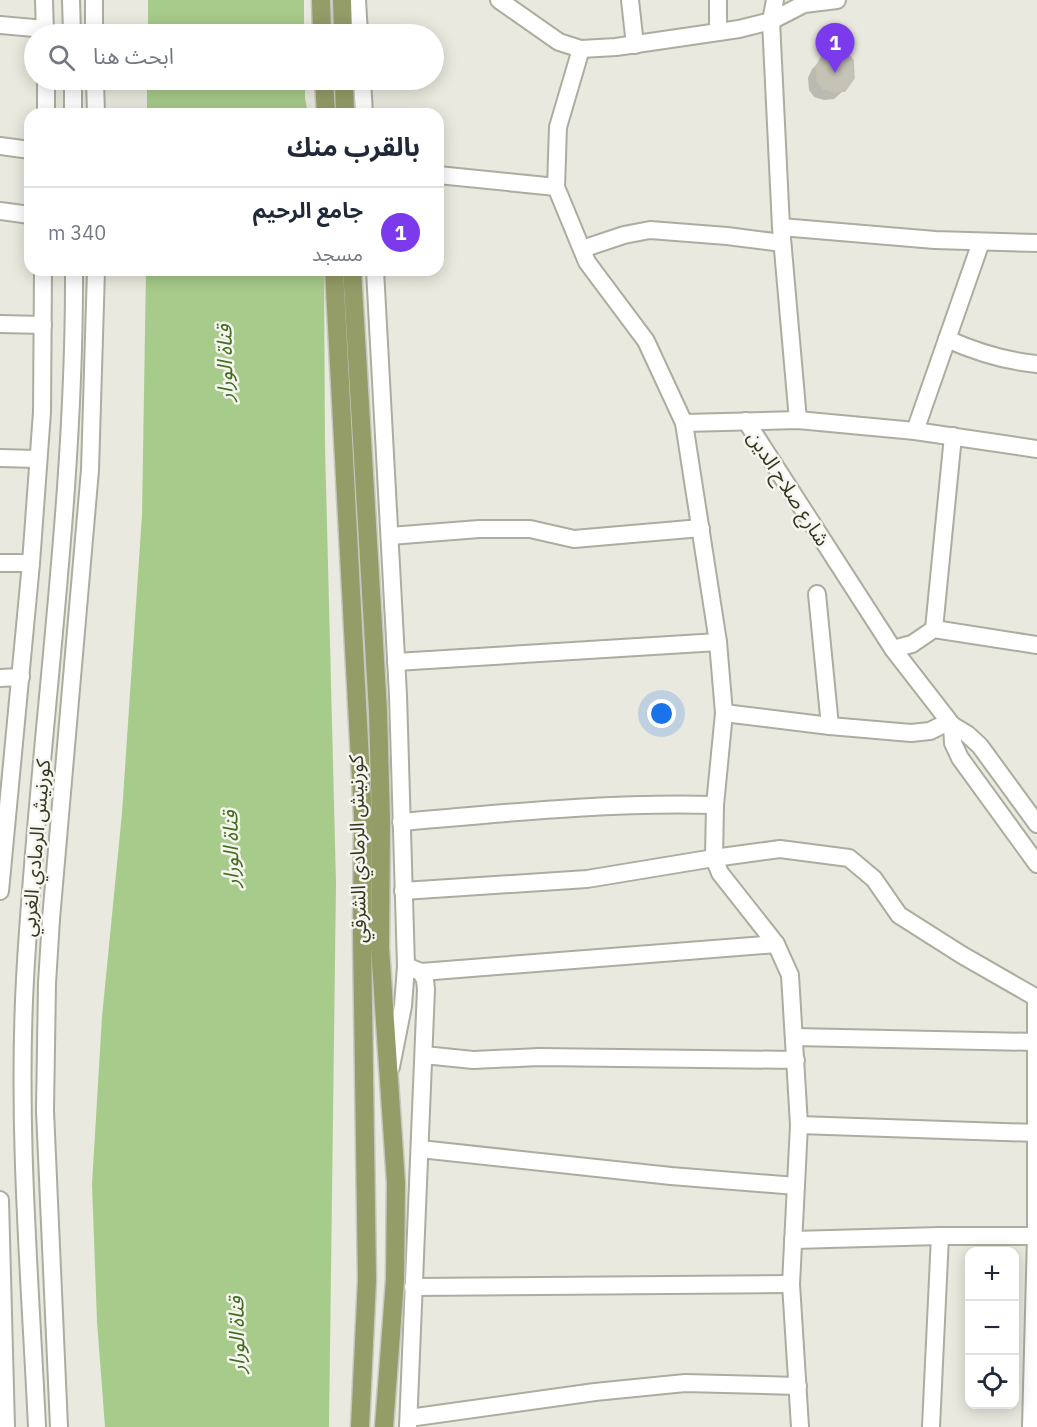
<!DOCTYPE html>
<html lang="ar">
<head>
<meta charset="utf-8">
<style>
  :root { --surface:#fff; --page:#f6f6f7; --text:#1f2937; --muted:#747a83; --line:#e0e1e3; --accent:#7c3aed }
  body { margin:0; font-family:"IBM Plex Sans","Noto Sans Arabic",sans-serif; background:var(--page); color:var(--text); direction:rtl }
  .controls { position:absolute; right:18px; bottom:18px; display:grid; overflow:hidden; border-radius:12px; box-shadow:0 3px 15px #0003 }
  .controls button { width:54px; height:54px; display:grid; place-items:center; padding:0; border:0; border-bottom:2px solid var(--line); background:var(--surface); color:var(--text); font:30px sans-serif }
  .you { position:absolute; left:662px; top:714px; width:21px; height:21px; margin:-15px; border:4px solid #fff; border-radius:50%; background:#1a73e8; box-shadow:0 0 0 9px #1a73e833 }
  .badge { display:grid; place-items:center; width:39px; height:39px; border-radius:50%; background:var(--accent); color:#fff; font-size:20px; font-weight:700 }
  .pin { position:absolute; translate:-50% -50px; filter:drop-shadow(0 2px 3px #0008) }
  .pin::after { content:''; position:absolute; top:32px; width:21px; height:18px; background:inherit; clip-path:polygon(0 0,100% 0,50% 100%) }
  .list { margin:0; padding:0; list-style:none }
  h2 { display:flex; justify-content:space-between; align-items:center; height:78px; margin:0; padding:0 24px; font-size:26px }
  h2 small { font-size:20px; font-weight:400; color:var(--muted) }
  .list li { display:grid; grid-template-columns:39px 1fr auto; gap:18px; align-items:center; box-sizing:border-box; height:90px; padding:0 24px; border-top:2px solid var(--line) }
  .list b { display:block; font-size:22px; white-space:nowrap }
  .list p { margin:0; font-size:20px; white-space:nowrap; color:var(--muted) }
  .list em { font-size:20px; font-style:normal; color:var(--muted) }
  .icon { flex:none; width:33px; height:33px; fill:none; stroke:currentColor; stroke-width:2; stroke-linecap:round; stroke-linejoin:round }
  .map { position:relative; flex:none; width:1037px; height:1427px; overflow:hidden; direction:ltr }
  .search { position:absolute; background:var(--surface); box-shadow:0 3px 15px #0003; left:24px; top:24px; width:420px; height:66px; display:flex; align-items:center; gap:15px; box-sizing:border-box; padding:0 21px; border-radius:33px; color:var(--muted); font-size:22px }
  .panel { position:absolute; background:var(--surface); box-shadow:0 3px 15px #0003; left:24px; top:108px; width:420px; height:168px; border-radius:18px; direction:rtl }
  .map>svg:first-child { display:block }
</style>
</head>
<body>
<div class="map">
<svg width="1037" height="1427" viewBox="0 0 1037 1427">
  <rect width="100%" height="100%" fill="#e9e9df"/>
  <g fill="#a7cb8a">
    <rect x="148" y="0" width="156" height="34"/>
    <polygon points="147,80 305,80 305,98 308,114 147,114"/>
    <polygon points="146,270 324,270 325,445 336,883 329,1427 105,1427 97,1321 92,1184 102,1017 122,813 142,515"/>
  </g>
  <polygon fill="#0003" points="822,59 844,90 834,99 824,100 814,97 809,90 808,78 812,69"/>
  <polygon fill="#c4c3b5" stroke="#c2c2b2" stroke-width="1.5" points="829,50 846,52 853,60 854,78 845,91 834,92 823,89 817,81 816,67 821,58"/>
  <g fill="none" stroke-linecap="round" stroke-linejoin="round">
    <defs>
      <g id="minor">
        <polyline points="44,0 45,34"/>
        <polyline points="71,0 72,34"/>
        <polyline points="94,0 94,34"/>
        <polyline points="357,0 359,34"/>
        <polyline points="499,0 559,42 581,49 616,47 739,29 771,21 804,4 837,0"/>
        <polyline points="630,0 635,45"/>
        <polyline points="718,0 718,32"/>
        <polyline points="775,0 771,21 781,227 798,420"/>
        <polyline points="0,25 45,29"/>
        <polyline points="581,49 558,127 556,187 587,262 646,341 684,423 718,642 724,713 715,805 714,858 720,873 776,944 790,975 799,1125 791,1284 800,1427"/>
        <polyline points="46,80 46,114"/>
        <polyline points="73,80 73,114"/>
        <polyline points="95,80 96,114"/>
        <polyline points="362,80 364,114"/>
        <polyline points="0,146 30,150"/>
        <polyline points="438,175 556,187"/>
        <polyline points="0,211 30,215"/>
        <polyline points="781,227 935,240 1037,243"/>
        <polyline points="582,249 624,235 650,230 727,236 782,243"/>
        <polyline points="375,270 398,695 406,966 403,1006 391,1067"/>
        <polyline points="0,324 43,325"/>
        <path d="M947,339C976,352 1005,361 1037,364"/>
        <polyline points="746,421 893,649 952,725 967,734 980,746 1037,824"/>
        <polyline points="684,423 798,420 915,431 1037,449"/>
        <polyline points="915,431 981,242"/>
        <polyline points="0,458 37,459"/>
        <polyline points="390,536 479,529 530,529 574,539 701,528"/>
        <polyline points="0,563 31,563"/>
        <polyline points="817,594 830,726"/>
        <polyline points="934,629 953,436"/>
        <polyline points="893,649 912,644 934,629 1037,645"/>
        <polyline points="396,662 718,642"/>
        <polyline points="0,678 21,677"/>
        <polyline points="724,713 830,726 911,733 930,731 948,722"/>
        <polyline points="952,725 953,743 960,758 1037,864"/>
        <path d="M401,822C506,813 610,802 715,805"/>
        <polyline points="0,891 31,563 42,412 43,270"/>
        <polyline points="403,891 587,879 714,858 780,849 849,858 874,879 899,915 962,955 1037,998"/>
        <polyline points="406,966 421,972 425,980 426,989 408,1427"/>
        <polyline points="421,972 776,944"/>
        <polyline points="794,1037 1036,1042"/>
        <polyline points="424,1055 473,1060 539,1057 796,1060"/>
        <polyline points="799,1125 1036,1133"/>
        <polyline points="420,1149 671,1176 796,1186"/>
        <polyline points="0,1200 6,1427"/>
        <polyline points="793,1240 940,1236 1037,1236"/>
        <polyline points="413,1287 791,1284"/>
        <polyline points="409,1418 595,1392 685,1383 798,1386"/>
        <path d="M37,1427C30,1278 17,1128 25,979C38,742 75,507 74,270"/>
        <polyline points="59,1427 45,1111 47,983 51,919 90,470 96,270"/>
        <polyline points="931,1427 940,1236"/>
        <polyline points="1031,1427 1036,1236 1036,998"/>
      </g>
      <g id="major">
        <polyline points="321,0 322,34"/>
        <polyline points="342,0 343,34"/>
        <polyline points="324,80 326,114"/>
        <polyline points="344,80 345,114"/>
        <polyline points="334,270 363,817 362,934 367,1280 360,1427"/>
        <polyline points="352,270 378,711 381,821 380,948 396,1183 395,1280 384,1427"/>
      </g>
    </defs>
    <use href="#minor" stroke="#acad9e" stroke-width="20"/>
    <use href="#major" stroke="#c6c7c1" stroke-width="21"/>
    <use href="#minor" stroke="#fff" stroke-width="16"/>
    <use href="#major" stroke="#949c67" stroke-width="18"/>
  </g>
  <g text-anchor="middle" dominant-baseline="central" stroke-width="5" stroke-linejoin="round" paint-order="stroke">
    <g font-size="20" fill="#353821" stroke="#f6f5ef">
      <text transform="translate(789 488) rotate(57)">شارع صلاح الدين</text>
      <text transform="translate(35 848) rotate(-85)">كورنيش الرمادي الغربي</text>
      <text transform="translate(357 849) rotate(-91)">كورنيش الرمادي الشرقي</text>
    </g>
    <g font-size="21" font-style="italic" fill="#426f20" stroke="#f6f5ef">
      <text transform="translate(224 363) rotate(-91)">قناة الورار</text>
      <text transform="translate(230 849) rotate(-91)">قناة الورار</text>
      <text transform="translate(236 1335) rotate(-91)">قناة الورار</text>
    </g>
  </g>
</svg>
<div class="controls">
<button>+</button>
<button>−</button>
<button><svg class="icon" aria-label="locate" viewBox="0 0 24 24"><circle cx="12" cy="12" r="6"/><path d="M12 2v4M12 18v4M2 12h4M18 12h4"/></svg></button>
</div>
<div class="you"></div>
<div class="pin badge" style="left:835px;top:73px">1</div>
<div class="search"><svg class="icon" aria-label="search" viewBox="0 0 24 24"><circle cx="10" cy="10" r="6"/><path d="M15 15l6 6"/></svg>ابحث هنا</div>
<section class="panel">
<h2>بالقرب منك<small></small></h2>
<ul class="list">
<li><span class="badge">1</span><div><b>جامع الرحيم</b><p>مسجد</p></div><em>340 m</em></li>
</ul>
</section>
</div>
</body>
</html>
